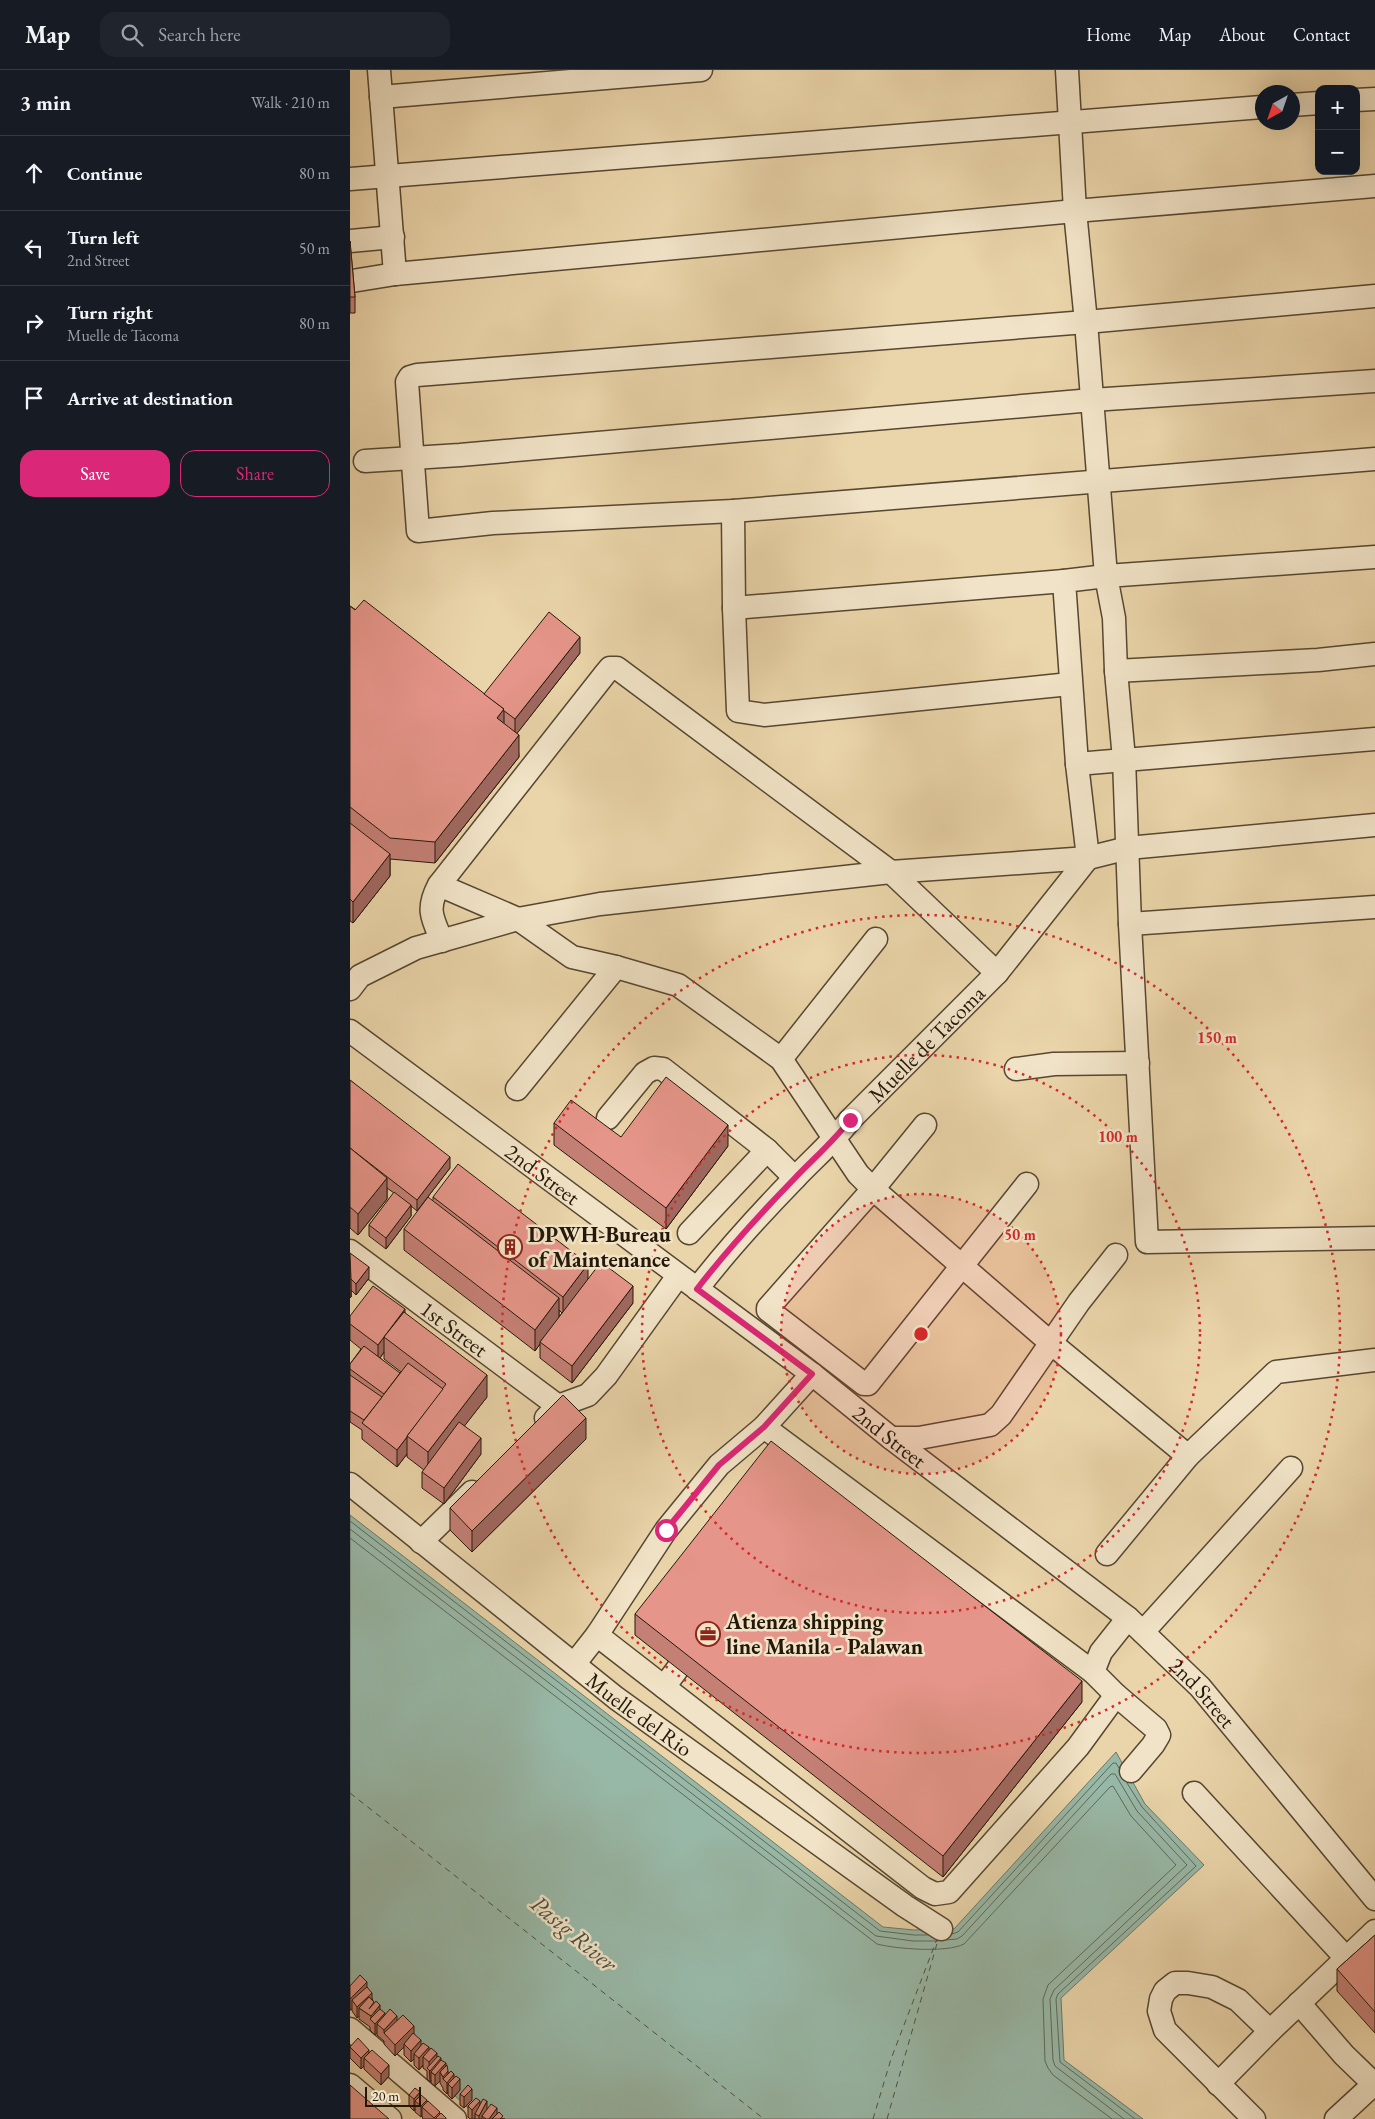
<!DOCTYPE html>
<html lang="en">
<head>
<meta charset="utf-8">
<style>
  :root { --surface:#171b24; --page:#20242c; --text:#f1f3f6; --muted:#9ea1a6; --line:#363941; --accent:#db2777 }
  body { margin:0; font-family:"EB Garamond",serif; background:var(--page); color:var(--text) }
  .controls { position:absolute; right:15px; top:15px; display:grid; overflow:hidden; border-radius:10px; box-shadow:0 5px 20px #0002 }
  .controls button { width:45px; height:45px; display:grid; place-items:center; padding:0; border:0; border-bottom:1px solid var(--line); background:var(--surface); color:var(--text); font:25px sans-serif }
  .compass { position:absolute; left:905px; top:15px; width:45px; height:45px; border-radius:50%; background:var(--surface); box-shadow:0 5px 20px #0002; rotate:220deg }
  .scale { position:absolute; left:15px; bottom:12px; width:56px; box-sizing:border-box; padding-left:5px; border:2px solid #251809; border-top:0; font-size:14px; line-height:18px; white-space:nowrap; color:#251809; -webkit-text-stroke:4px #f1e3c7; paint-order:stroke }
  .stop { position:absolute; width:15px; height:15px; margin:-11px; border:4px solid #db2777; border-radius:50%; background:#fff }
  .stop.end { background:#db2777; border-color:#fff; box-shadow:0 1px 5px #0008 }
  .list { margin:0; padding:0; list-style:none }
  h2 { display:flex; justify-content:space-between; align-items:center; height:65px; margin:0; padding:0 20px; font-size:21px }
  h2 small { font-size:16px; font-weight:400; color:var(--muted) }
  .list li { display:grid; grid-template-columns:32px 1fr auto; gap:15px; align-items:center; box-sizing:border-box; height:75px; padding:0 20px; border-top:1px solid var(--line) }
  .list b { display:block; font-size:19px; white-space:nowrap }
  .list p { margin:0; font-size:16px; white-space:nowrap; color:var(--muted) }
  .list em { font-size:16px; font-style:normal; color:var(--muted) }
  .actions { display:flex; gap:10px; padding:15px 20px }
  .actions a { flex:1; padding:11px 0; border:1px solid var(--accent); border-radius:15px; text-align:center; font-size:18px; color:var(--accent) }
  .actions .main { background:var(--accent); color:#fff }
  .icon { flex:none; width:28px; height:28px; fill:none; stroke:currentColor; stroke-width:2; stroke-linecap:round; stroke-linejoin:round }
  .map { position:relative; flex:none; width:1025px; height:2049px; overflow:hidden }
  header { display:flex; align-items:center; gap:30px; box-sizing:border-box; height:70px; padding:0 25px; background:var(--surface); border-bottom:1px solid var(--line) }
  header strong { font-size:24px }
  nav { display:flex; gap:28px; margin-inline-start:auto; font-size:18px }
  .search { width:350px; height:45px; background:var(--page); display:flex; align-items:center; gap:12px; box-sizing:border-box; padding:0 18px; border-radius:15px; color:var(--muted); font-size:19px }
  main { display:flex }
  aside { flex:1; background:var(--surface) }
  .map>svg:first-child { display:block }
</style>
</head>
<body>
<header>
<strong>Map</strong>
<div class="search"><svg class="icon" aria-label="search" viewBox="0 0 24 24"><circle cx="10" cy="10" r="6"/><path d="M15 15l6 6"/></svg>Search here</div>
<nav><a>Home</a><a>Map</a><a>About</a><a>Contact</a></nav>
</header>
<main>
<aside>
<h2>3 min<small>Walk · 210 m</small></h2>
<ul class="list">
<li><svg class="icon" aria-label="ahead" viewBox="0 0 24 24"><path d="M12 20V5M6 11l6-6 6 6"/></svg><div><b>Continue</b></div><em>80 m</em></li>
<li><svg class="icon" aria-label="left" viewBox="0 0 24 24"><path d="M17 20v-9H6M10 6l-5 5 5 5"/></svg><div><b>Turn left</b><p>2nd Street</p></div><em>50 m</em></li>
<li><svg class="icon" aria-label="right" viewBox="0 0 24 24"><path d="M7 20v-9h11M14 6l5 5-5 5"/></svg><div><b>Turn right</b><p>Muelle de Tacoma</p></div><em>80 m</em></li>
<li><svg class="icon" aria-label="arrive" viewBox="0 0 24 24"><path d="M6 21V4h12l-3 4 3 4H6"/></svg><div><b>Arrive at destination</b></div></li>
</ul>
<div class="actions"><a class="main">Save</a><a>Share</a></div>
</aside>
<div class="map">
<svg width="1025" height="2049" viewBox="0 0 1025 2049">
  <rect width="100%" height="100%" fill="#ead4a9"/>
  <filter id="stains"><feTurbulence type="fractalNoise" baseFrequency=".004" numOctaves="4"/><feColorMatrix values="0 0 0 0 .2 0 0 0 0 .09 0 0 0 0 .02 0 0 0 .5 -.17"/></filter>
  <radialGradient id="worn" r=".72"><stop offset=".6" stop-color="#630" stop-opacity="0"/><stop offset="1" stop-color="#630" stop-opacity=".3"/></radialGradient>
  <polygon fill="#98b8a7" stroke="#6a7868" points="0,1445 533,1857 564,1860 604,1859 766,1682 795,1734 854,1795 711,1928 714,1990 793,2049 130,2049 0,1929"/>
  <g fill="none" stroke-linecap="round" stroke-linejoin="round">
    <g stroke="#5e6858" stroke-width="1">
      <polyline points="0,1451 530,1861 564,1865 577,1865"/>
      <polyline points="0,1459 526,1866 563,1871 588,1871"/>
      <path d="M0,1468L527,1874C546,1879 597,1883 614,1874L760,1717L763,1716L781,1746L826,1795L698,1915L693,1929L695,1991L698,1998L703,2005L762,2049"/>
      <polyline points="777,1713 792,1737 846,1796 708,1924 706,1929 710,1992 785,2049"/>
      <polyline points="602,1864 608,1862 763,1693 766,1693 769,1698"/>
      <polyline points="596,1870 607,1869 612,1866 761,1704 765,1704 787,1741 837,1795 704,1920 700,1929 703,1990 705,1996 774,2049"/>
    </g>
    <g stroke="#4d5040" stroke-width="1" stroke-dasharray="6 5" stroke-linecap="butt">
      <polyline points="0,1723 414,2049"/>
      <polyline points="523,2049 541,1989 587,1869"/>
      <polyline points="537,2049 588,1870"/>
    </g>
    <defs>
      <g id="minor">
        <polyline points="29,0 45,204"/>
        <polyline points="717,0 725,141 736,252 756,506 714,511 727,694 738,788"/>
        <polyline points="31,27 351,0"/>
        <polyline points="1006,30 1025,29"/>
        <polyline points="942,35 969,33"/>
        <polyline points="0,109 912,37"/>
        <polyline points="0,171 43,167"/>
        <polyline points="2,211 45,204 725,141 1025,116"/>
        <polyline points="1025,226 736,252 67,305 60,307 57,312 68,461 143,453 383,441 1025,389"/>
        <polyline points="15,391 110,385 742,330 1025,311"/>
        <polyline points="383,441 384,538 714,511"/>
        <polyline points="1025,487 756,506 764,548 766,601 774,689 780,854 797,1172 1025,1168"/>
        <polyline points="384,538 388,641 414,645 720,614"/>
        <polyline points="766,601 968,590 1025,584"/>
        <polyline points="727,694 1025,669"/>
        <polyline points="89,815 168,849 222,887 266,897 328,915 431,989 508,1104 523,1119 701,1273 838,1386 926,1302 1025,1290"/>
        <polyline points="780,854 1025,837"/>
        <path d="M92,871C82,848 76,839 89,815L255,604L260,598H267L541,802L647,903"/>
        <polyline points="0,919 10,906 66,878 168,849 250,834 541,802 738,788 778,778 1025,755"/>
        <path id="s1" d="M0,961L462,1304L541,1368L778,1548L850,1617L1025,1829"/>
        <polyline points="431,989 526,869"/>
        <polyline points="666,999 704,994 788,993"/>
        <polyline points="167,1019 266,897"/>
        <polyline points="258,1048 295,1003 304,998 313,999 417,1080 445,1108"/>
        <polyline points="575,1055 523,1119 418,1238 418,1240 514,1314 518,1314 677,1114"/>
        <polyline points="339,1163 417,1080"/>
        <path id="s2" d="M0,1181L208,1336"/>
        <path id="s3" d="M347,1219C377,1180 410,1144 444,1109C463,1089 483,1072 500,1050L647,903L738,788"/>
        <polyline points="196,1348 208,1336 238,1325 256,1306 328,1206"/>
        <polyline points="414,1357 743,1602"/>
        <polyline points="541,1368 569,1368 640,1355 651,1345 729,1232 766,1185"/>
        <path id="s4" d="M0,1414L266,1628L555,1836L591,1859"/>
        <polyline points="71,1472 122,1422"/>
        <polyline points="757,1484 838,1386"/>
        <polyline points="793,1562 941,1398"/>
        <polyline points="247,1565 573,1818 585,1824 599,1822 728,1677 766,1625 743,1602 751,1582 778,1548"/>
        <polyline points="225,1593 247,1565 316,1460 369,1395 414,1357 462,1304"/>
        <polyline points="314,1617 346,1574"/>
        <polyline points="766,1625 806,1659 809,1665 803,1675 781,1701"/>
        <polyline points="844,1723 996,1888"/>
        <polyline points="949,1933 994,1985 1025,2015"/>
        <polyline points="0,1959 105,2049"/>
        <polyline points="868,2014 920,1961"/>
        <polyline points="0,2015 40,2049"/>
        <polyline points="904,2049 815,1960 809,1941 811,1929 815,1921 825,1913 838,1913 862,1917 888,1930 920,1961 1025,1861"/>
        <polyline points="986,2049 1024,2014"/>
      </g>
    </defs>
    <use href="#minor" stroke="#564731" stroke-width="25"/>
    <use href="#minor" stroke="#f1e3c7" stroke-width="22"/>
  </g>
  <g fill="#c58076" stroke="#251809" fill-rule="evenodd">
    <polygon points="0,171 5,227 5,243 0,243"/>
    <polygon points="0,536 134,624 230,583 167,663 169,687 85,793 40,789 40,806 3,853 0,851"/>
    <polygon points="0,1010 100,1098 67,1141 61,1136 61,1146 36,1179 19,1166 19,1155 44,1123 37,1118 37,1129 8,1165 0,1158"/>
    <polygon points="204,1053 271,1067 378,1076 316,1159 204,1075"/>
    <path d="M83,1127L283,1233L222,1313L190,1288V1274L185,1281L54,1180V1159L83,1130ZM209,1240L212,1243L209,1247Z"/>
    <polygon points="0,1183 19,1208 6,1225 1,1220 1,1227"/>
    <path d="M55,1243L137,1327L114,1356L131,1384L94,1434L72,1418V1402L74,1400L57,1387V1384L47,1397L12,1369V1360L0,1352V1294L11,1279L0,1270V1246ZM34,1282V1289L51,1302L50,1304L30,1288Z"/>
    <polygon points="236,1369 122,1482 100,1460 100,1438"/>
    <polygon points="285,1544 732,1632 593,1807 285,1565"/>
    <polygon points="1025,1865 1025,1963 987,1921 987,1899"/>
    <polygon points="1,1915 17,1917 24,1933 30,1939 35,1945 47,1950 64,1964 71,1975 87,1986 96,1996 98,2003 104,2007 110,2020 102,2029 98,2025 98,2022 97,2024 93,2020 93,2018 90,2013 90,2011 85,2016 81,2013 81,2010 80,2012 77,2009 77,2001 73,1998 73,1995 69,2000 64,1995 64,1989 61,1992 54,1985 54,1977 45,1986 34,1974 34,1971 27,1965 27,1963 25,1965 20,1960 20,1957 9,1949 9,1946 7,1948 2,1941 2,1939 0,1940"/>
    <polygon points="0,1977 19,1983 39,2006 31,2015 14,1999 14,1996 11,1999 0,1988"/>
    <polygon points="110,2024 122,2030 114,2038 110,2035"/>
    <polygon points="59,2025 70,2026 96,2049 73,2049 72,2046 71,2047 65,2042 65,2039 64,2041 59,2036"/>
    <polygon points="130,2035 147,2044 153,2049 155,2049 125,2049 125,2048 124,2049 120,2049 118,2047 118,2036"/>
  </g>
  <g fill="#a06860" stroke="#251809">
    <polygon points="230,567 230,583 165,666 165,649"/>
    <polygon points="154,639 154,661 147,648"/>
    <polygon points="169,665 169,687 85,793 85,772"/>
    <polygon points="40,784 40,806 3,853 3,832"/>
    <polygon points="378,1055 378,1076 316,1159 316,1138"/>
    <polygon points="100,1087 100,1098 67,1141 67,1130"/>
    <polygon points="37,1108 37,1129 8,1165 8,1144"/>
    <polygon points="61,1135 61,1146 36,1179 36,1168"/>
    <polygon points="238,1194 238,1210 213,1243 213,1227"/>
    <polygon points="19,1197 19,1208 6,1225 6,1214"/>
    <polygon points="1,1205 1,1227 0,1228 0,1206"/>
    <polygon points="283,1216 283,1233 222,1313 222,1296"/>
    <polygon points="209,1228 209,1250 190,1272 190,1274 185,1281 185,1260"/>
    <polygon points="55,1239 55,1255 34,1267 34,1282 28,1291 28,1275"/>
    <polygon points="137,1305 137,1327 78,1403 78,1382"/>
    <polygon points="236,1348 236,1369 122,1482 122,1461"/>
    <polygon points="57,1367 57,1384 47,1397 47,1380"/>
    <polygon points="131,1368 131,1384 94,1434 94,1418"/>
    <polygon points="732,1611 732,1632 593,1807 593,1786"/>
    <polygon points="17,1912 17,1923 2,1930 2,1939 0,1940 0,1929"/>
    <polygon points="22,1923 22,1934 24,1932 24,1943 30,1935 30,1946 21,1950 21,1946 9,1938 9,1946 7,1948 7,1937"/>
    <polygon points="35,1943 35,1954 27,1954 27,1963 25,1965 25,1954"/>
    <polygon points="47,1946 47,1957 34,1963 34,1960"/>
    <polygon points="64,1956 64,1967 54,1974 54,1977 45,1986 45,1975"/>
    <polygon points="71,1970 71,1981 64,1984 64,1989 61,1992 61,1981"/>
    <polygon points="79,1977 79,1988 73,1987 73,1995 69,2000 69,1988"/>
    <polygon points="19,1980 19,1991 14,1988 14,1996 11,1999 11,1988"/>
    <polygon points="87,1983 87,1992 91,1988 91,1999 96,1993 96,2003 98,2001 98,2011 104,2004 104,2015 110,2009 110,2020 102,2029 102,2018 98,2014 98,2022 97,2024 97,2013 93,2009 93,2007 90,2002 90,2011 85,2016 85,2005 81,2002 81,2010 80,2012 79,1992"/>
    <polygon points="39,1995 39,2006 31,2015 31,2004"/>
    <polygon points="122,2019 122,2030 114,2038 114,2027"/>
    <polygon points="70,2022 70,2033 65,2031 65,2039 64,2041 64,2029"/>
    <polygon points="77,2030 77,2041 72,2037 72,2046 71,2047 71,2036"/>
    <polygon points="130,2031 130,2043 125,2044 125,2048 124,2049 122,2049 122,2040"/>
    <polygon points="137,2031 137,2042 132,2046 132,2049 129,2049 129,2046"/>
    <polygon points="147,2038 147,2049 139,2049"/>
  </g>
  <g fill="#e59589" stroke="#251809">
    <polygon points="0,171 5,227 0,227"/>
    <polygon points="14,530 154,639 147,648 169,665 85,772 40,768 0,737 0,536 5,540"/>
    <polygon points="199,542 230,567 165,649 153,640 154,639 134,624"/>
    <polygon points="0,753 40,784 3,832 0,829"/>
    <polygon points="316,1007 378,1055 316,1138 204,1053 221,1030 271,1067"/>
    <polygon points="0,1010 100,1087 67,1130 0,1078"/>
    <polygon points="0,1078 37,1108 8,1144 0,1137"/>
    <polygon points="108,1094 238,1194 213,1227 83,1127"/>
    <polygon points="44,1122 61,1135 36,1168 19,1155"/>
    <polygon points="78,1127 209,1228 185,1260 54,1159"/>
    <polygon points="0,1183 19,1197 6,1214 1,1209"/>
    <polygon points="251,1192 283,1216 222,1296 190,1272"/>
    <polygon points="23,1216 55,1239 28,1275 0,1254 0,1246"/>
    <polygon points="54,1242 137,1305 78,1382 57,1366 96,1314 34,1267"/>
    <polygon points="14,1276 50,1303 34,1324 0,1299 0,1294"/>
    <polygon points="58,1293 93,1319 57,1366 57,1367 47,1380 12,1353"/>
    <polygon points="0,1305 32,1327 14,1350 0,1341"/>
    <polygon points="213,1325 236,1348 122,1461 100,1438"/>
    <polygon points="109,1352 131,1368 94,1418 72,1402"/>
    <polygon points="421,1371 732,1611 593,1786 285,1544"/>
    <polygon points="1025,1865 1025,1942 987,1899"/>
    <polygon points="10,1905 17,1912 0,1929 0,1916"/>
    <polygon points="17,1917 22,1923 7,1937 2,1930"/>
    <polygon points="19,1927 24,1932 19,1939 26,1931 30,1935 21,1946 9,1938"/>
    <polygon points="30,1939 35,1943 25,1954 20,1949"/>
    <polygon points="40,1939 47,1946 34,1960 27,1954"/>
    <polygon points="53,1945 64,1956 45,1975 34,1963"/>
    <polygon points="63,1963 71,1970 61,1981 54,1974"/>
    <polygon points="8,1968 19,1980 11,1988 0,1977"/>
    <polygon points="73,1973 79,1977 69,1988 64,1984"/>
    <polygon points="81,1978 87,1983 79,1992 73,1987"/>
    <polygon points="22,1980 39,1995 31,2004 14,1988"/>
    <polygon points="88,1986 91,1988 80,2001 77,1998"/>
    <polygon points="91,1990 96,1993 85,2005 81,2002"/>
    <polygon points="97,1995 98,2001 93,2007 90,2002"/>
    <polygon points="101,2001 104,2004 97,2013 93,2009"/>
    <polygon points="106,2006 110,2009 102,2018 98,2014"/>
    <polygon points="0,2015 39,2049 0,2049"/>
    <polygon points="118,2015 122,2019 114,2027 110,2024"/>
    <polygon points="65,2018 70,2022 64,2029 59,2025"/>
    <polygon points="71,2025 77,2030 71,2036 65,2031"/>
    <polygon points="126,2028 130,2031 122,2040 118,2036"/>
    <polygon points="133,2029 137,2031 129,2046 125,2044"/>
    <polygon points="78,2031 90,2042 84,2048 72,2037"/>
    <polygon points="141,2034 147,2038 139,2049 136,2049 132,2046"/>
    <polygon points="149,2042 153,2046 150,2049 142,2049"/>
    <polygon points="91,2043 96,2048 96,2049 85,2049"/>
  </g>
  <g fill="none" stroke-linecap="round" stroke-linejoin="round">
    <path stroke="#db2777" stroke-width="6" d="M316,1460L369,1395L414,1357L462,1304L347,1219C377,1180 410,1144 444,1109C463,1089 483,1072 500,1050"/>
  </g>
  <circle cx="571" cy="1264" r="140" fill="#d62828" fill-opacity=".12"/>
  <g fill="none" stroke="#d62828" stroke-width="2.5" stroke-dasharray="2.5 5">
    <circle cx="571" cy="1264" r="140"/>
    <circle cx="571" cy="1264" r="279"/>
    <circle cx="571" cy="1264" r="419"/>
  </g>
  <defs>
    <symbol id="building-ring" viewBox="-11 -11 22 22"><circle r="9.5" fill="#f1e3c7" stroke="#8f2418" stroke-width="1.5"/><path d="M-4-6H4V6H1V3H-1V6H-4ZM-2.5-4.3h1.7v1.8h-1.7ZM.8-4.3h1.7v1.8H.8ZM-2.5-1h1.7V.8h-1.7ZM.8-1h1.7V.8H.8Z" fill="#8f2418"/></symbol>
    <symbol id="office-ring" viewBox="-11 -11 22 22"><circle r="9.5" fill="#f1e3c7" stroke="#8f2418" stroke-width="1.5"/><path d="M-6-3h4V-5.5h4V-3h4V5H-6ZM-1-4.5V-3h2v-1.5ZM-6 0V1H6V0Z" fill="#8f2418"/></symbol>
  </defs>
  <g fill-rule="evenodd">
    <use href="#building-ring" x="146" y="1163" width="28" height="28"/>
    <use href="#office-ring" x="344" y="1550" width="28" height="28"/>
  </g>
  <g text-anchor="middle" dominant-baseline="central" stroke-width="5" stroke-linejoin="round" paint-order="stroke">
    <g font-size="22" fill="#251809" stroke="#f1e3c7">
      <text stroke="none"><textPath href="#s3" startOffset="336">Muelle de Tacoma</textPath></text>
      <text stroke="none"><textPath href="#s1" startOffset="240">2nd Street</textPath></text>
      <text stroke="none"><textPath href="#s2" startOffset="130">1st Street</textPath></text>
      <text stroke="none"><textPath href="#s1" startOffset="675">2nd Street</textPath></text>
      <text stroke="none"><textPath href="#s1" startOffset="1080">2nd Street</textPath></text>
      <text stroke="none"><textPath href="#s4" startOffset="370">Muelle del Rio</textPath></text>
    </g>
    <g font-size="22" font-weight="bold" fill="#251809" stroke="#f1e3c7" text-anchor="start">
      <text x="178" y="1164">DPWH-Bureau<tspan x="178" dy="25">of Maintenance</tspan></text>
      <text x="376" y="1551">Atienza shipping<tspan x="376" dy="25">line Manila - Palawan</tspan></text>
    </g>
    <g font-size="24" font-style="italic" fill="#4d5040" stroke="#f1e3c7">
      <text transform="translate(224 1863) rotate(40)">Pasig River</text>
    </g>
  </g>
  <circle cx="571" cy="1264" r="8" fill="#d62828" stroke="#f1e3c7" stroke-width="2.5"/>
  <g font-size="15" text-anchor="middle" font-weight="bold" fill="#d62828" stroke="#f1e3c7" stroke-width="5" stroke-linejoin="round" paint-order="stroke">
    <text x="867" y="973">150 m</text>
    <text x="768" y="1072">100 m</text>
    <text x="670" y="1170">50 m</text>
  </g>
  <rect width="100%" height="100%" filter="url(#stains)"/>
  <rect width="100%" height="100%" fill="url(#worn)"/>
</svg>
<div class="controls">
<button>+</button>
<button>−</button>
</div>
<svg class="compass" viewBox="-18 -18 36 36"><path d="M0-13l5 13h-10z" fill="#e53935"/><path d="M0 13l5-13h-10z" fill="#9ea1a6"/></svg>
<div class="scale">20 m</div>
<div class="stop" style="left:316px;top:1460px"></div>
<div class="stop end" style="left:500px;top:1050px"></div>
</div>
</main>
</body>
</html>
